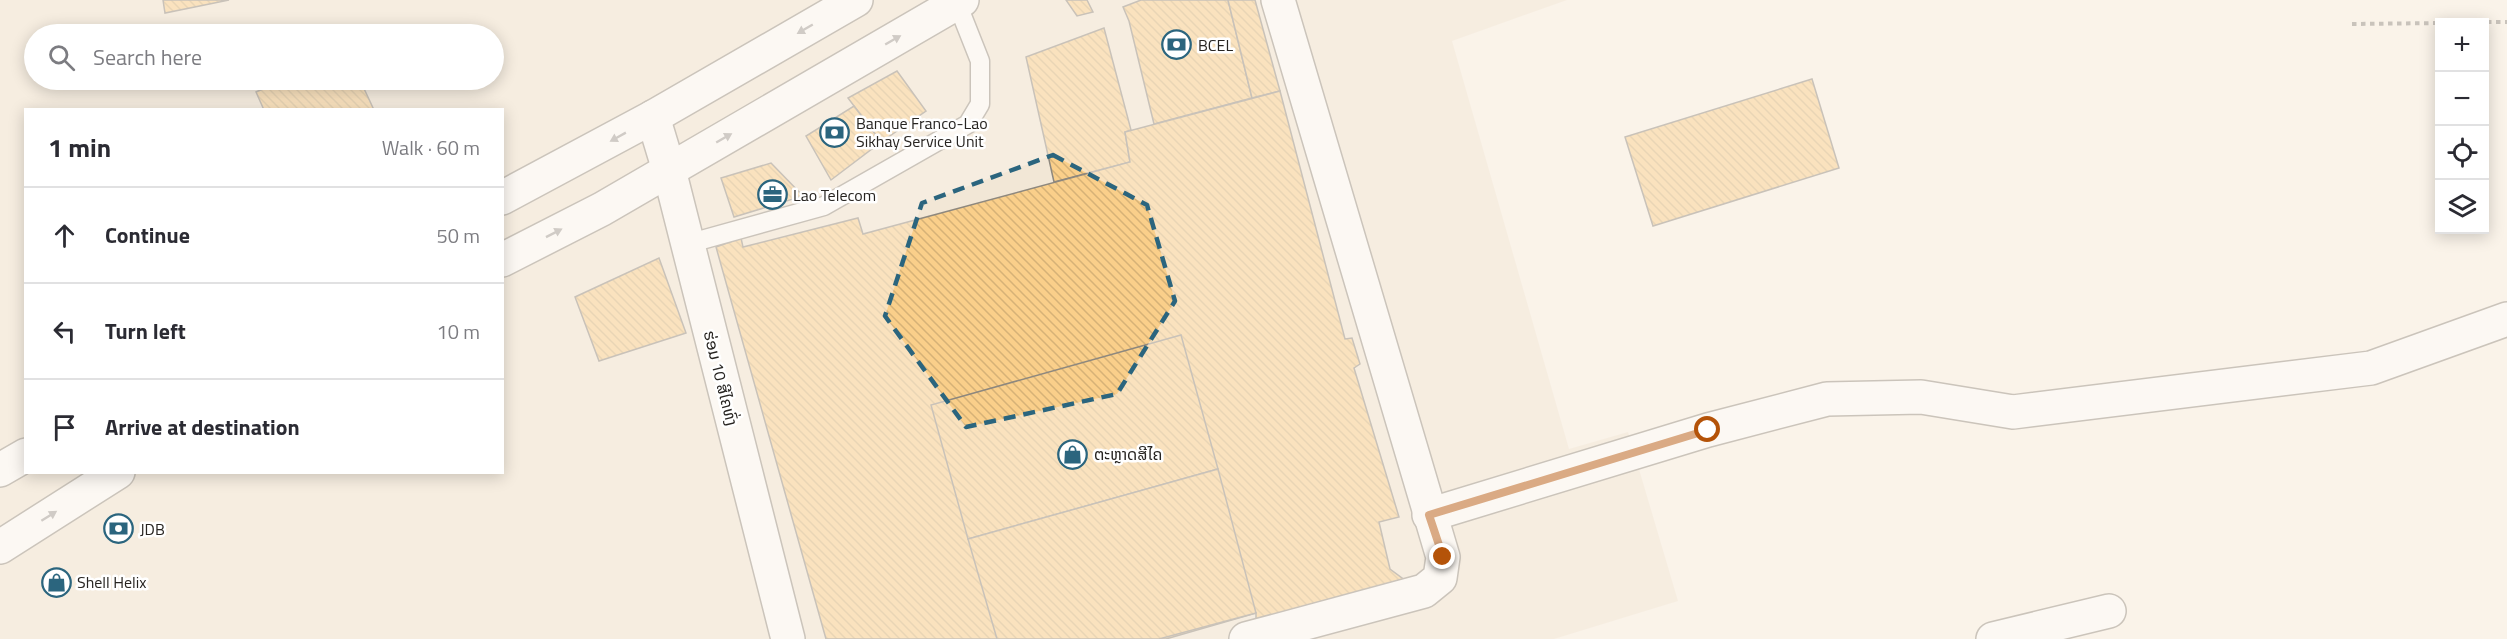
<!DOCTYPE html>
<html lang="en">
<head>
<meta charset="utf-8">
<style>
  :root { --surface:#fff; --page:#f2f2f3; --text:#2b2b33; --muted:#7c7c81; --line:#e1e1e2 }
  body { margin:0; font-family:"Titillium Web","Noto Sans Lao",sans-serif; background:var(--page); color:var(--text) }
  .controls { position:absolute; right:18px; top:18px; display:grid; overflow:hidden; border-radius:0px; box-shadow:0 3px 15px #0003 }
  .controls button { width:54px; height:54px; display:grid; place-items:center; padding:0; border:0; border-bottom:2px solid var(--line); background:var(--surface); color:var(--text); font:30px sans-serif }
  .stop { position:absolute; width:18px; height:18px; margin:-14px; border:4px solid #b45309; border-radius:50%; background:#fff }
  .stop.end { background:#b45309; border-color:#fff; box-shadow:0 2px 6px #0008 }
  .list { margin:0; padding:0; list-style:none }
  h2 { display:flex; justify-content:space-between; align-items:center; height:78px; margin:0; padding:0 24px; font-size:26px }
  h2 small { font-size:20px; font-weight:400; color:var(--muted) }
  .list li { display:grid; grid-template-columns:39px 1fr auto; gap:18px; align-items:center; box-sizing:border-box; height:96px; padding:0 24px; border-top:2px solid var(--line) }
  .list b { display:block; font-size:22px; white-space:nowrap }
  .list em { font-size:20px; font-style:normal; color:var(--muted) }
  .icon { flex:none; width:33px; height:33px; fill:none; stroke:currentColor; stroke-width:2; stroke-linecap:round; stroke-linejoin:round }
  .map { position:relative; flex:none; width:2507px; height:639px; overflow:hidden }
  .search { position:absolute; background:var(--surface); box-shadow:0 3px 15px #0003; left:24px; top:24px; width:480px; height:66px; display:flex; align-items:center; gap:15px; box-sizing:border-box; padding:0 21px; border-radius:33px; color:var(--muted); font-size:22px }
  .panel { position:absolute; background:var(--surface); box-shadow:0 3px 15px #0003; left:24px; top:108px; width:480px; height:366px; border-radius:0px }
  .map>svg:first-child { display:block }
</style>
</head>
<body>
<div class="map">
<svg width="2507" height="639" viewBox="0 0 2507 639">
  <defs>
    <pattern id="building-back-hatch" width="6" height="6" patternUnits="userSpaceOnUse" patternTransform="scale(1.5)"><rect width="6" height="6" fill="#facf8a"/><path d="M-1 5l2 2M0 0l6 6M5-1l2 2" fill="none" stroke="#d6b277"/></pattern>
  </defs>
  <rect width="100%" height="100%" fill="#faf3e9"/>
  <path fill="#f2e7d6" fill-rule="evenodd" d="M0,0H1567L1452,41L1569,449L1628,432L1678,601L1554,639H0ZM34,34H494V80H34ZM26,110H502V472H26Z"/>
  <g fill="url(#building-back-hatch)" stroke="#8e887e" stroke-width="1.5">
    <polygon points="163,0 229,0 165,13"/>
    <polygon points="1066,0 1087,0 1093,12 1077,16"/>
    <polygon points="1141,0 1228,0 1252,98 1154,124 1129,21 1123,7"/>
    <polygon points="1228,0 1255,0 1280,91 1252,98"/>
    <polygon points="1104,28 1131,130 1125,132 1130,162 1054,182 1026,57"/>
    <polygon points="897,71 926,111 881,142 848,98"/>
    <polygon points="1812,79 1839,168 1653,226 1625,137"/>
    <polygon points="283,80 360,80 374,110 264,110 256,92"/>
    <polygon points="1280,91 1345,339 1352,338 1360,364 1354,368 1399,517 1379,522 1390,569 1410,584 1256,620 1256,613 1166,639 826,639 716,247 741,238 743,247 858,218 863,234 1130,162 1125,132"/>
    <polygon points="854,106 881,142 831,180 806,136"/>
    <polygon points="771,163 803,196 734,217 721,178"/>
    <polygon points="659,258 686,333 599,361 575,297"/>
    <polygon points="1181,335 1218,469 968,539 931,405"/>
    <polygon points="1218,469 1256,613 1159,639 997,639 968,539"/>
  </g>
  <g fill="none" stroke-linecap="round" stroke-linejoin="round">
    <defs>
      <polyline id="service" points="687,244 824,206 968,124 980,104 980,61 957,3"/>
      <g id="minor">
        <polyline points="653,117 669,170 788,639"/>
        <polyline points="1429,515 1708,430 1827,399 1921,397 2013,412 2371,368 2507,319"/>
        <polyline points="1246,639 1424,591 1440,578 1443,557 1278,0"/>
        <polyline points="1993,639 2109,611"/>
      </g>
      <g id="trunk">
        <polyline points="502,198 653,117 856,0"/>
        <polyline points="502,260 602,209 962,0"/>
        <polyline points="0,470 26,455"/>
        <polyline points="0,547 118,472"/>
      </g>
    </defs>
    <use href="#service" stroke="#938d83" stroke-width="21"/>
    <use href="#minor" stroke="#938d83" stroke-width="36"/>
    <use href="#trunk" stroke="#938d83" stroke-width="36"/>
    <g stroke="#8f8a84" stroke-width="4" stroke-dasharray="4.5 4.5" stroke-linecap="butt">
      <polyline points="2460,22 2507,22"/>
      <polyline points="2352,24 2440,23"/>
    </g>
    <use href="#service" stroke="#fff" stroke-width="18"/>
    <use href="#minor" stroke="#fff" stroke-width="33"/>
    <use href="#trunk" stroke="#fff" stroke-width="33"/>
  </g>
  <defs><path id="oneway-solid" d="M-6-.8H1V-3.2L6.5 0L1 3.2V.8H-6Z" transform="scale(1.5)"/></defs>
  <g fill="#9e9c9b">
    <use href="#oneway-solid" transform="translate(805 29) rotate(150)"/>
    <use href="#oneway-solid" transform="translate(893 40) rotate(-30)"/>
    <use href="#oneway-solid" transform="translate(618 137) rotate(151)"/>
    <use href="#oneway-solid" transform="translate(724 138) rotate(-30)"/>
    <use href="#oneway-solid" transform="translate(554 233) rotate(-27)"/>
    <use href="#oneway-solid" transform="translate(49 516) rotate(-32)"/>
  </g>
  <g fill="none" stroke-linecap="round" stroke-linejoin="round">
    <polyline stroke="#b45309" stroke-width="8" points="1443,557 1429,515 1708,430"/>
  </g>
  <path d="M0 0H2507V639H0ZM1053,155L1147,205L1175,301L1117,394L966,427L885,316L922,203Z" fill="#faf3e9" fill-opacity=".55" fill-rule="evenodd"/>
  <path fill="none" stroke="#2b657e" stroke-width="4.5" stroke-dasharray="12 8" stroke-linejoin="round" d="M1053,155L1147,205L1175,301L1117,394L966,427L885,316L922,203Z"/>
  <defs>
    <symbol id="bank-ring" viewBox="-11 -11 22 22"><circle r="9.5" fill="#fff" stroke="#2b657e" stroke-width="1.5"/><path d="M-6-4H6V4H-6ZM0-2.3a2.3 2.3 0 1 0 0 4.6a2.3 2.3 0 1 0 0-4.6Z" fill="#2b657e"/></symbol>
    <symbol id="office-ring" viewBox="-11 -11 22 22"><circle r="9.5" fill="#fff" stroke="#2b657e" stroke-width="1.5"/><path d="M-6-3h4V-5.5h4V-3h4V5H-6ZM-1-4.5V-3h2v-1.5ZM-6 0V1H6V0Z" fill="#2b657e"/></symbol>
    <symbol id="shop-ring" viewBox="-11 -11 22 22"><circle r="9.5" fill="#fff" stroke="#2b657e" stroke-width="1.5"/><path d="M-5-2.5h2.3a2.7 3.5 0 0 1 5.4 0H5L5.5 6h-11ZM-1.5-2.5h3a1.5 2.3 0 0 0-3 0Z" fill="#2b657e"/></symbol>
  </defs>
  <g fill-rule="evenodd">
    <use href="#bank-ring" x="1160" y="28" width="33" height="33"/>
    <use href="#bank-ring" x="818" y="116" width="33" height="33"/>
    <use href="#office-ring" x="756" y="178" width="33" height="33"/>
    <use href="#shop-ring" x="1056" y="438" width="33" height="33"/>
    <use href="#bank-ring" x="102" y="512" width="33" height="33"/>
    <use href="#shop-ring" x="40" y="566" width="33" height="33"/>
  </g>
  <g text-anchor="middle" dominant-baseline="central" stroke-width="5" stroke-linejoin="round" paint-order="stroke">
    <g font-size="16" fill="#272421" stroke="#fff" text-anchor="start">
      <text x="1198" y="45">BCEL</text>
      <text x="856" y="123">Banque Franco-Lao<tspan x="856" dy="18">Sikhay Service Unit</tspan></text>
      <text x="793" y="195">Lao Telecom</text>
      <text x="1094" y="454">ຕະຫຼາດສີໄຄ</text>
      <text x="140" y="529">JDB</text>
      <text x="77" y="582">Shell Helix</text>
    </g>
    <g font-size="16" fill="#272421" stroke="#fff">
      <text transform="translate(721 378) rotate(76)">ຮ່ອມ 10 ສີໄຄທົ່ງ</text>
    </g>
  </g>
</svg>
<div class="controls">
<button>+</button>
<button>−</button>
<button><svg class="icon" aria-label="locate" viewBox="0 0 24 24"><circle cx="12" cy="12" r="6"/><path d="M12 2v4M12 18v4M2 12h4M18 12h4"/></svg></button>
<button><svg class="icon" aria-label="layers" viewBox="0 0 24 24"><path d="M12 4l9 5-9 5-9-5zM3 14l9 5 9-5"/></svg></button>
</div>
<div class="stop" style="left:1708px;top:430px"></div>
<div class="stop end" style="left:1443px;top:557px"></div>
<div class="search"><svg class="icon" aria-label="search" viewBox="0 0 24 24"><circle cx="10" cy="10" r="6"/><path d="M15 15l6 6"/></svg>Search here</div>
<section class="panel">
<h2>1 min<small>Walk · 60 m</small></h2>
<ul class="list">
<li><svg class="icon" aria-label="ahead" viewBox="0 0 24 24"><path d="M12 20V5M6 11l6-6 6 6"/></svg><div><b>Continue</b></div><em>50 m</em></li>
<li><svg class="icon" aria-label="left" viewBox="0 0 24 24"><path d="M17 20v-9H6M10 6l-5 5 5 5"/></svg><div><b>Turn left</b></div><em>10 m</em></li>
<li><svg class="icon" aria-label="arrive" viewBox="0 0 24 24"><path d="M6 21V4h12l-3 4 3 4H6"/></svg><div><b>Arrive at destination</b></div></li>
</ul>
</section>
</div>
</body>
</html>
